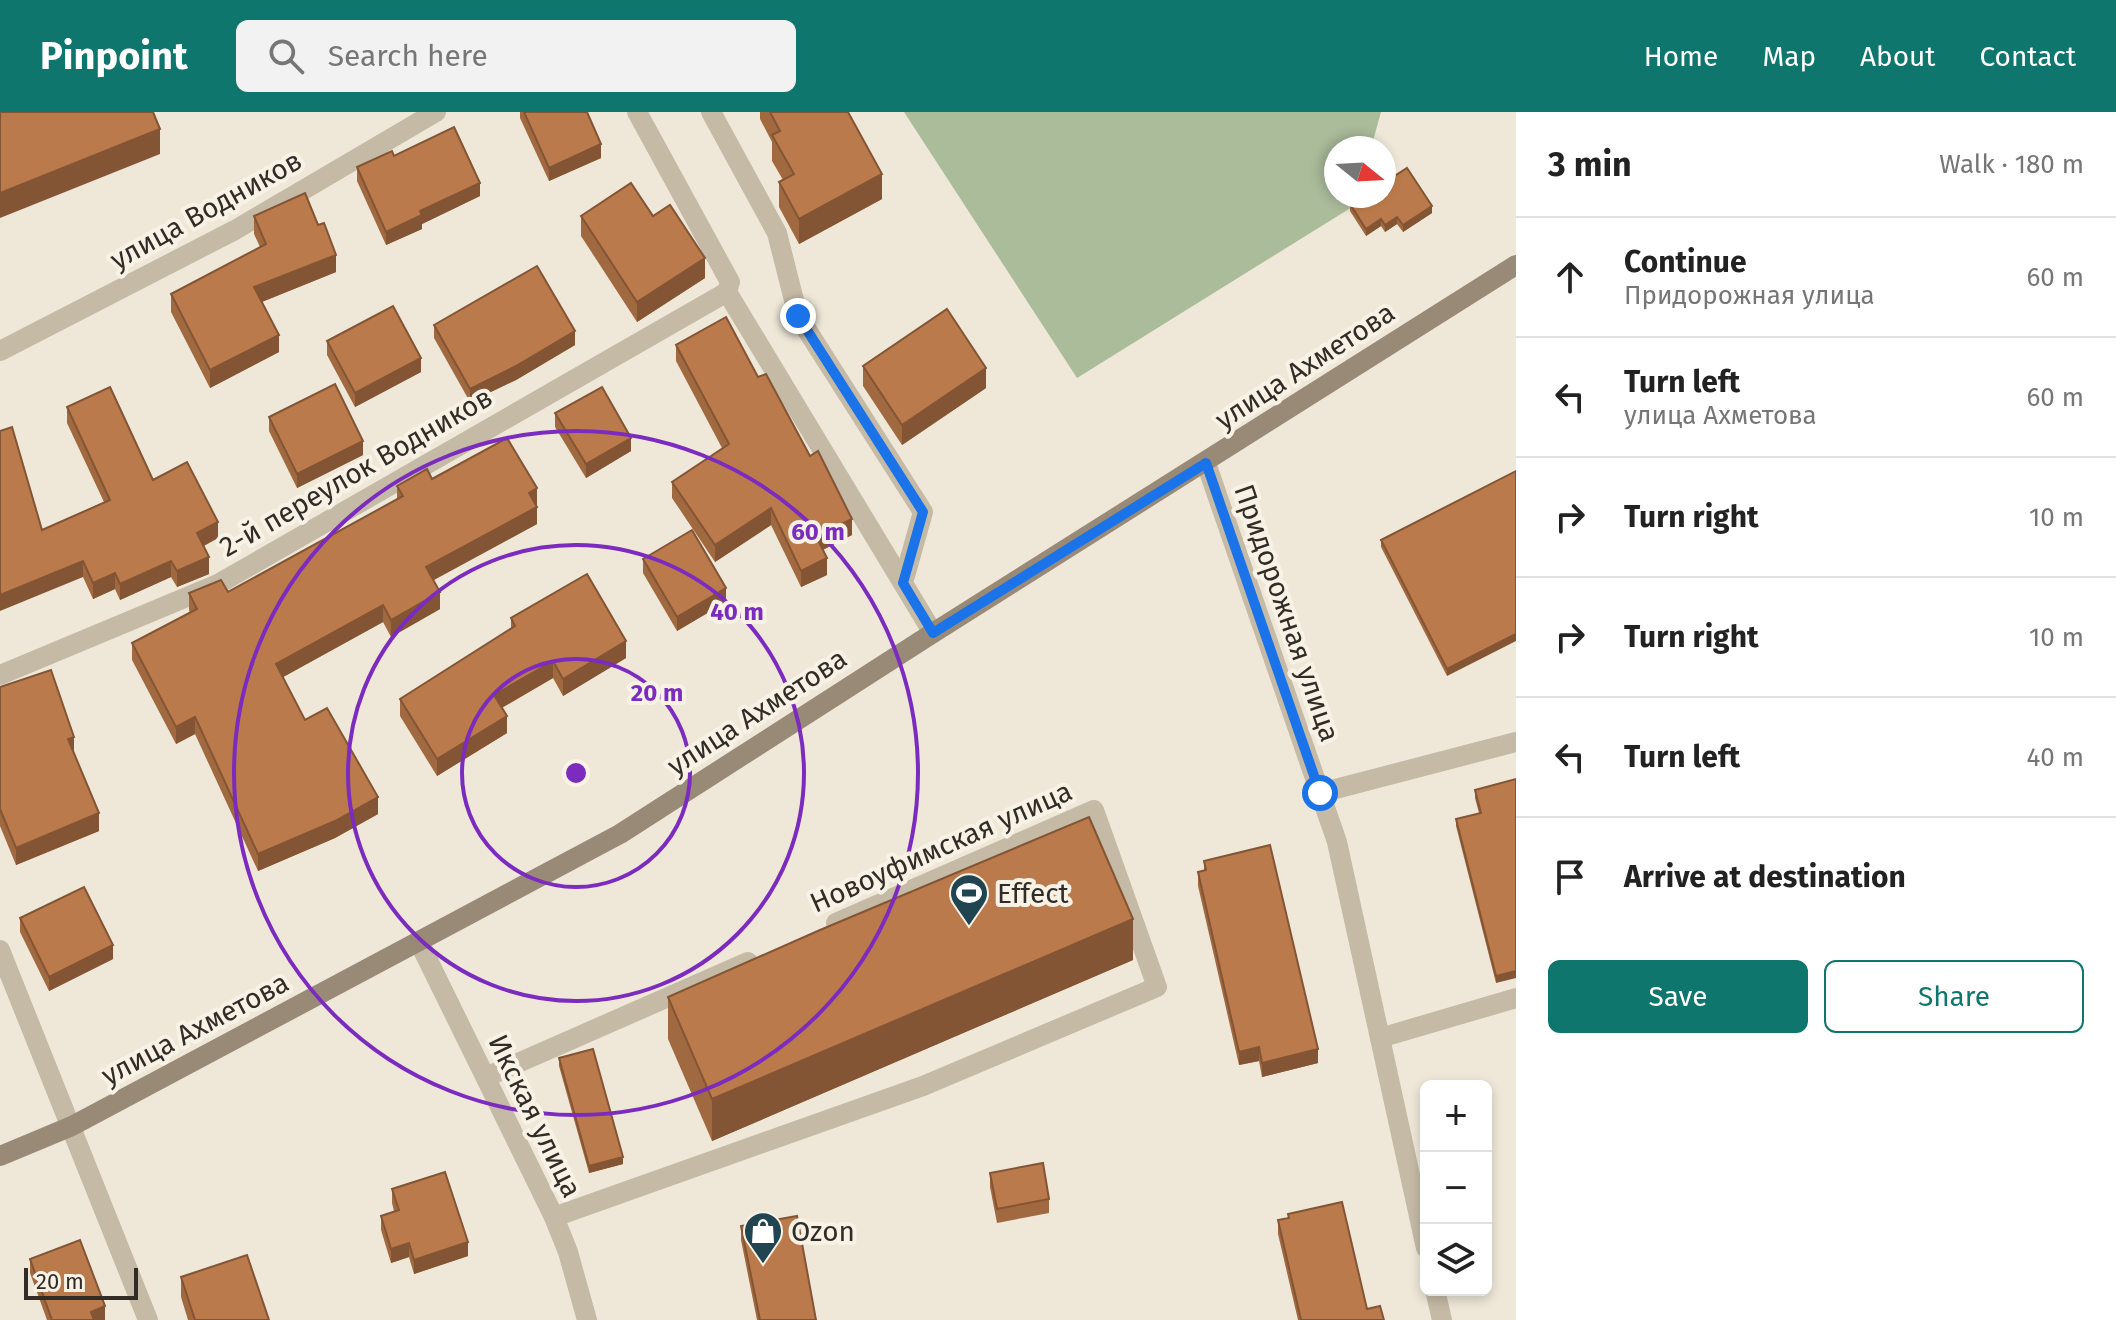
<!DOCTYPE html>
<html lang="en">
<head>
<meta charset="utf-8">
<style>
  :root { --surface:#fff; --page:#f2f2f2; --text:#222; --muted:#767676; --line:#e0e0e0; --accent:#0f766e }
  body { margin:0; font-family:"Fira Sans",sans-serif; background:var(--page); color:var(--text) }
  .controls { position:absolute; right:24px; bottom:24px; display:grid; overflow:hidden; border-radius:12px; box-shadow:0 4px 12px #0003 }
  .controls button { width:72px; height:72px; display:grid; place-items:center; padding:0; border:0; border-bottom:2px solid var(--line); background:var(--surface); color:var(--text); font:40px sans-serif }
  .compass { position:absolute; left:1324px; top:24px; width:72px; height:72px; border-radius:50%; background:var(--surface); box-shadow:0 4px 12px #0003; rotate:108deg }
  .scale { position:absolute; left:24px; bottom:20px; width:114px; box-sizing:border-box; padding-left:8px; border:4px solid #322c26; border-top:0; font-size:22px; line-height:28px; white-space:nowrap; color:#322c26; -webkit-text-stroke:6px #f7f2e5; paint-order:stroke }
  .stop { position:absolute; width:24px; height:24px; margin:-18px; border:6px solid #1a73e8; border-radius:50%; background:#fff }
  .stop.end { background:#1a73e8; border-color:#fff; box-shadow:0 2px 8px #0008 }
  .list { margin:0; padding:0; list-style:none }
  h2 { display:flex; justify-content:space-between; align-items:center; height:104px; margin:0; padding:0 32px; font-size:34px }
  h2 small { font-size:26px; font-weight:400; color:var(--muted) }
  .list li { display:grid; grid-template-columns:52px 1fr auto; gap:24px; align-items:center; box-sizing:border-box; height:120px; padding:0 32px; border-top:2px solid var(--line) }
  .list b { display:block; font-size:30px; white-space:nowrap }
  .list p { margin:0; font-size:26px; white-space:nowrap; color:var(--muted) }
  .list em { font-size:26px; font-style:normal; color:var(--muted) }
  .actions { display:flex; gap:16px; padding:24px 32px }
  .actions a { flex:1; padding:18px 0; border:2px solid var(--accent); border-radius:12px; text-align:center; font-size:28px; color:var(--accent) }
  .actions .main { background:var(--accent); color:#fff }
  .icon { flex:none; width:44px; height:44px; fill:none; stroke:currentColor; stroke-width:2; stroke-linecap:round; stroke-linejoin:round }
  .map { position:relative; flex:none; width:1516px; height:1208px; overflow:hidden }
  header { display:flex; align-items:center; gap:48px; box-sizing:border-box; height:112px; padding:0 40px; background:var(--accent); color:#fff }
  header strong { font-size:38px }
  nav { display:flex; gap:44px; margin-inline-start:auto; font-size:28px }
  .search { width:560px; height:72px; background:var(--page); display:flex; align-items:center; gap:20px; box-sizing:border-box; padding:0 28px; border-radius:12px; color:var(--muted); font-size:30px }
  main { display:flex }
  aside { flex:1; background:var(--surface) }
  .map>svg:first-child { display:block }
</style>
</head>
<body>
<header>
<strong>Pinpoint</strong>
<div class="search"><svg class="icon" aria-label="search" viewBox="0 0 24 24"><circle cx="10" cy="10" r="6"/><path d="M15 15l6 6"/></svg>Search here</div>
<nav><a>Home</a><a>Map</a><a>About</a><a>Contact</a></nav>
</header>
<main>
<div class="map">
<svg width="1516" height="1208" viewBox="0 0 1516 1208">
  <rect width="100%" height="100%" fill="#efe8d9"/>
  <polygon fill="#abbc9b" points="904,0 1381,0 1371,36 1336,36 1336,84 1359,84 1357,92 1077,266"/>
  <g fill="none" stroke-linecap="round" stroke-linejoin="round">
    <g stroke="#c5baa6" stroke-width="20">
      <polyline points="711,0 777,121 798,204 923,400 903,471"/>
      <polyline points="1320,681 1516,630"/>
      <polyline points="1380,926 1516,886"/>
      <polyline points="486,965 748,850"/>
      <polyline points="554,1105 923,974 1157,875 1094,698 836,811"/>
    </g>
    <g stroke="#c5baa6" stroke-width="20">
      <polyline points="637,0 730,170 727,180 933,521"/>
      <polyline points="0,239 235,118 436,0"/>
      <polyline points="1206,351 1337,730 1426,1136"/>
      <polyline points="0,563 218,472 727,180"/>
      <polyline points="419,830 554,1105 568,1140 587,1208"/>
      <polyline points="0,838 148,1208"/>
      <polyline points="1435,1178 1442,1208"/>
    </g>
    <polyline stroke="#998a78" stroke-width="20" points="0,1044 72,1014 620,722 933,521 1516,153"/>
  </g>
  <g fill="#a16940">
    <polygon points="520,0 587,0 601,46 549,69 520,6"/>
    <polygon points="760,0 848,0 882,87 799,132 779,95 779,70 783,68 772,49 772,30 760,7"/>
    <polygon points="394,44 480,84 422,112 422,117 386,133 357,69 357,55"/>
    <polygon points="1350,92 1432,101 1403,120 1397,112 1385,120 1381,114 1366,124 1350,99"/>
    <polygon points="254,104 336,160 262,190 279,240 210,276 171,200 171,182 260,135 254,122"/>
    <polygon points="581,104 653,104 705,166 637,210 581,124"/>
    <polygon points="434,213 575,233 516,268 470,290 434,226"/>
    <polygon points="327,229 421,260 355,295 327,243"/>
    <polygon points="676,233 758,265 852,423 823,438 827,463 801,475 771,413 715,450 672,386 672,370 722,336 676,249"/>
    <polygon points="863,254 986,276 902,333 863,274"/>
    <polygon points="67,295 153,368 218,426 204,434 209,462 177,475 171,465 120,488 115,477 93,487 83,465 42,418 104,390 67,311"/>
    <polygon points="555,301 631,339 586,366 555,315"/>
    <polygon points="269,305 363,343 297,376 269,319"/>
    <polygon points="1516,359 1447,564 1381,435 1381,428"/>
    <polygon points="432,367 537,393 537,412 434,468 440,497 391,525 383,510 283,565 305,608 378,702 335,726 258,759 195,622 176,632 132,548 132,531 190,501 189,498 189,481 228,480 397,387 397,374"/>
    <polygon points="643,447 726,490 677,519 643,461"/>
    <polygon points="511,506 626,546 563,584 553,566 502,596 507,621 437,664 400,604 400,587 511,517"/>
    <polygon points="0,575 74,642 99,719 16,753 0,714"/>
    <polygon points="1516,667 1496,871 1456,714 1456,707 1479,701 1475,686 1475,678"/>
    <polygon points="1204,749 1318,951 1262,965 1259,949 1239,953 1198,774 1198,760 1204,759"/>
    <polygon points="20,806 113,847 49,879 20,820"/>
    <polygon points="1133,848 712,1029 668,927 668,885"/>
    <polygon points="559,946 623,1052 589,1061 559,954"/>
    <polygon points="990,1061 1049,1087 1049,1101 997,1111 990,1075"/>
    <polygon points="392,1077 468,1144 414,1162 409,1145 391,1151 381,1118 381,1104 394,1099 392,1091"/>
    <polygon points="1288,1102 1367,1197 1384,1208 1298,1208 1278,1122 1278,1108 1288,1106"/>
    <polygon points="741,1114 816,1208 757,1208 741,1128"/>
    <polygon points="30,1147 105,1208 47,1208 30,1161"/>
    <polygon points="181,1165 269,1208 188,1208 181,1185"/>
  </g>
  <g fill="#835534">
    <polygon points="160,17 160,42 0,106 0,81"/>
    <polygon points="601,32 601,46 549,69 549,56"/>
    <polygon points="882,62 882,87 799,132 799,107"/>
    <polygon points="480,71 480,84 422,112 422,117 386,133 386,120 420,99"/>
    <polygon points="1432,94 1432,101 1403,120 1403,113"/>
    <polygon points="1397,105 1397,112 1385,120 1385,113"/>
    <polygon points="1381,107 1381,114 1366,124 1366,117"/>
    <polygon points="336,143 336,160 254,193 254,175"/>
    <polygon points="705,146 705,166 637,210 637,190"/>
    <polygon points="575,219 575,233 516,268 470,290 470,277"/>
    <polygon points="279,223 279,240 210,276 210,258"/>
    <polygon points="421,246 421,260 355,295 355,281"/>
    <polygon points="986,256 986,276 902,333 902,313"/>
    <polygon points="631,326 631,339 586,366 586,352"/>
    <polygon points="363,329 363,343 297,376 297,362"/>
    <polygon points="537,376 537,393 529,398 529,381"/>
    <polygon points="537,395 537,412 426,472 426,455"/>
    <polygon points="771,396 771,413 715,450 715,433"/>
    <polygon points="852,407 852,423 816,441 816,424"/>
    <polygon points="218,410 218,426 197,437 197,421"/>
    <polygon points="209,445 209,462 177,475 177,459"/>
    <polygon points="827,446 827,463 801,475 801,459"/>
    <polygon points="83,449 83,465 0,499 0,483"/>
    <polygon points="171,449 171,465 120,488 120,472"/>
    <polygon points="115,461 115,477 93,487 93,471"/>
    <polygon points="726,476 726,490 677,519 677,505"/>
    <polygon points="440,480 440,497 391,525 391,508"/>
    <polygon points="383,493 383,510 276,569 276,552"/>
    <polygon points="1516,522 1516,529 1447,564 1447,557"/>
    <polygon points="626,529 626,546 563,584 563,567"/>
    <polygon points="553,549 553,566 494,600 494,583"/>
    <polygon points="507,604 507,621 437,664 437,647"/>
    <polygon points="195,605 195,622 176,632 176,615"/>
    <polygon points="74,625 74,642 68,627"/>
    <polygon points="378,685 378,702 335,726 258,759 258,742"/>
    <polygon points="99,701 99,719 16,753 16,736"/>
    <polygon points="1133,807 1133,848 712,1029 712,987"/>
    <polygon points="113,833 113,847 49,879 49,865"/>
    <polygon points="1516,859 1516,866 1496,871 1496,864"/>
    <polygon points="1259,935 1259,949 1239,953 1239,940"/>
    <polygon points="1318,937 1318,951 1262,965 1262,951"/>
    <polygon points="623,1045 623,1052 589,1061 589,1054"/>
    <polygon points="468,1130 468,1144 414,1162 414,1148"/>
    <polygon points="409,1131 409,1145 391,1151 391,1137"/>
    <polygon points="105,1194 105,1208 91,1208 91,1200"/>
  </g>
  <g fill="#bb7a4b" stroke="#835534" stroke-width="2">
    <polygon points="0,0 153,0 160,17 0,81"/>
    <polygon points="524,0 587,0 601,32 549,56"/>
    <polygon points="770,0 848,0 882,62 799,107 779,70 794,62 772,23 780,19"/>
    <polygon points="454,15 480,71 420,99 422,103 386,120 357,55 392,39 394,44"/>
    <polygon points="1407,56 1432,94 1403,113 1397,105 1385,113 1381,107 1366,117 1350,92 1363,84 1384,84 1384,71"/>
    <polygon points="631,71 653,104 670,93 705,146 637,190 581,104"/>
    <polygon points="305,81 318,113 324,111 336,143 254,175 279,223 210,258 171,182 266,132 254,104"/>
    <polygon points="537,154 575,219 516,254 470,277 434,213"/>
    <polygon points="393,194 421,246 355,281 327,229"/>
    <polygon points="947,197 986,256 902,313 863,254"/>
    <polygon points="726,205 758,265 766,262 810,344 818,339 852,407 816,424 827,446 801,459 771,396 715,433 672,370 729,332 676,233"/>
    <polygon points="335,272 363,329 297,362 269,305"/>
    <polygon points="110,275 153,368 187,350 218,410 197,421 209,445 177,459 171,449 120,472 115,461 93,471 83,449 0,483 0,319 12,315 42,418 110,388 67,295"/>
    <polygon points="602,275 631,326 586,352 555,301"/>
    <polygon points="507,326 537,376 529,381 537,395 426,455 440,480 391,508 383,493 276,552 305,608 327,596 378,685 335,709 258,742 195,605 176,615 132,531 197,497 189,481 221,468 228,480 403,384 397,374 427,357 432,367"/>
    <polygon points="1516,359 1516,522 1447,557 1381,428"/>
    <polygon points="692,418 726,476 677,505 643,447"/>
    <polygon points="587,462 626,529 563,567 553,549 494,583 507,604 437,647 400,587 515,514 511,506"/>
    <polygon points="51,558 74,625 68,627 99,701 16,736 0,697 0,575"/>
    <polygon points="1516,667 1516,859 1496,864 1456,707 1481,701 1475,678"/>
    <polygon points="1089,705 1133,807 712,987 668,885 820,818"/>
    <polygon points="1270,733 1318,937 1262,951 1259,935 1239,940 1198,760 1206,758 1204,749"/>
    <polygon points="84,775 113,833 49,865 20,806"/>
    <polygon points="593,937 623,1045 589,1054 559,946"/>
    <polygon points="1043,1051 1049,1087 997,1097 990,1061"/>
    <polygon points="445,1060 468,1130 414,1148 409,1131 391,1137 381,1104 399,1098 392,1077"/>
    <polygon points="1342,1090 1367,1197 1380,1194 1384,1208 1301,1208 1278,1108 1289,1106 1288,1102"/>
    <polygon points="797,1104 816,1208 760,1208 741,1114"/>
    <polygon points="80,1128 105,1194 91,1200 94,1208 52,1208 30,1147"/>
    <polygon points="247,1143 269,1208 195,1208 181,1165"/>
  </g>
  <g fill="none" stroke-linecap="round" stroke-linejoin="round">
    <polyline stroke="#1a73e8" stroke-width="10" points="798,204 923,400 903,471 933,521 1206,351 1320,681"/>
  </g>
  <g fill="none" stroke="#7b2cbf" stroke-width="4">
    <circle cx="576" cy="661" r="114"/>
    <circle cx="576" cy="661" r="228"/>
    <circle cx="576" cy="661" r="342"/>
  </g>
  <defs>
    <symbol id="stadium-pin" viewBox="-11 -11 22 30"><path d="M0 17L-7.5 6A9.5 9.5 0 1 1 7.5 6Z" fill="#204450" stroke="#f7f2e5"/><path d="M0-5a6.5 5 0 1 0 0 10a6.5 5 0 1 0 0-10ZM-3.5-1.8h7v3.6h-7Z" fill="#fff"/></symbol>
    <symbol id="shop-pin" viewBox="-11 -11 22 30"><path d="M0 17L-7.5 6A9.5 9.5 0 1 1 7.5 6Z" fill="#204450" stroke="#f7f2e5"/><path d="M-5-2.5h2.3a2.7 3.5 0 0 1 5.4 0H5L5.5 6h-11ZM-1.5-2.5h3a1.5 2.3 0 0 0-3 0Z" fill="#fff"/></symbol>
  </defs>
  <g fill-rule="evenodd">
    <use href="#stadium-pin" x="947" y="759" width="44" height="60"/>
    <use href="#shop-pin" x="741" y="1097" width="44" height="60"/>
  </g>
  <g text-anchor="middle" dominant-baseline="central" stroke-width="8" stroke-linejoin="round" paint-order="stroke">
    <g font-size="28" fill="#322c26" stroke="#f7f2e5">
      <text transform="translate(206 98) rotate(-29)">улица Водников</text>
      <text transform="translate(1305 254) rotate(-33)">улица Ахметова</text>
      <text transform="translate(356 360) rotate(-30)">2-й переулок Водников</text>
      <text transform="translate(1287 501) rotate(71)">Придорожная улица</text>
      <text transform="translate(757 600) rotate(-33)">улица Ахметова</text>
      <text transform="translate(941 735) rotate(-24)">Новоуфимская улица</text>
      <text transform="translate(195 917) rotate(-28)">улица Ахметова</text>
      <text transform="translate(535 1004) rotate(64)">Икская улица</text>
    </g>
    <g font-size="28" fill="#322c26" stroke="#f7f2e5" text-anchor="start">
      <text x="997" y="781">Effect</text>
      <text x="791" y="1119">Ozon</text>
    </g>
  </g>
  <circle cx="576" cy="661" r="12" fill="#7b2cbf" stroke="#f7f2e5" stroke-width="4"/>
  <g font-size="24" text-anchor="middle" font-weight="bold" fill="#7b2cbf" stroke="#f7f2e5" stroke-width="8" stroke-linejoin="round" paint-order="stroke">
    <text x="818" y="428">60 m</text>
    <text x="737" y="508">40 m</text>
    <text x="657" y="589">20 m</text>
  </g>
</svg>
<div class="controls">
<button>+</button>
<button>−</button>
<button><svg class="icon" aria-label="layers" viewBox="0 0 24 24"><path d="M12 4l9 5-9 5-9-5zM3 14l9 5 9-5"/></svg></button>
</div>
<svg class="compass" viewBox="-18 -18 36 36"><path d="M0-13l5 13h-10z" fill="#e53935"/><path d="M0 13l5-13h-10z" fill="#767676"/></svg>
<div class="scale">20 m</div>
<div class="stop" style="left:1320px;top:681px"></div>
<div class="stop end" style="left:798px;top:204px"></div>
</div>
<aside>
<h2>3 min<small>Walk · 180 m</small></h2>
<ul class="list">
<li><svg class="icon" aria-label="ahead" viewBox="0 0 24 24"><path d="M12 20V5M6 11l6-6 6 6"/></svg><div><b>Continue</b><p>Придорожная улица</p></div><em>60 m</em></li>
<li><svg class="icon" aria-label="left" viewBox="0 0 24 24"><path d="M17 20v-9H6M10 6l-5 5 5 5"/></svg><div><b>Turn left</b><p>улица Ахметова</p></div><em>60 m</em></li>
<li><svg class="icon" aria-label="right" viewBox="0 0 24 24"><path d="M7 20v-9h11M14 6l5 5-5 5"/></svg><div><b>Turn right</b></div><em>10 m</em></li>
<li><svg class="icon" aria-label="right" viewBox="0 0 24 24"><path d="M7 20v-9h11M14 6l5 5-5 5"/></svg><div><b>Turn right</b></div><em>10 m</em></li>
<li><svg class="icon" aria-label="left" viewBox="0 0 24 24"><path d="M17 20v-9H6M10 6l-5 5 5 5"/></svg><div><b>Turn left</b></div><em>40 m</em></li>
<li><svg class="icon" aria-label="arrive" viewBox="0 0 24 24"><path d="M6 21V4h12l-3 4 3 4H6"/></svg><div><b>Arrive at destination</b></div></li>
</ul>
<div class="actions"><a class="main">Save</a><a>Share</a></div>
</aside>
</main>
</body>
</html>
